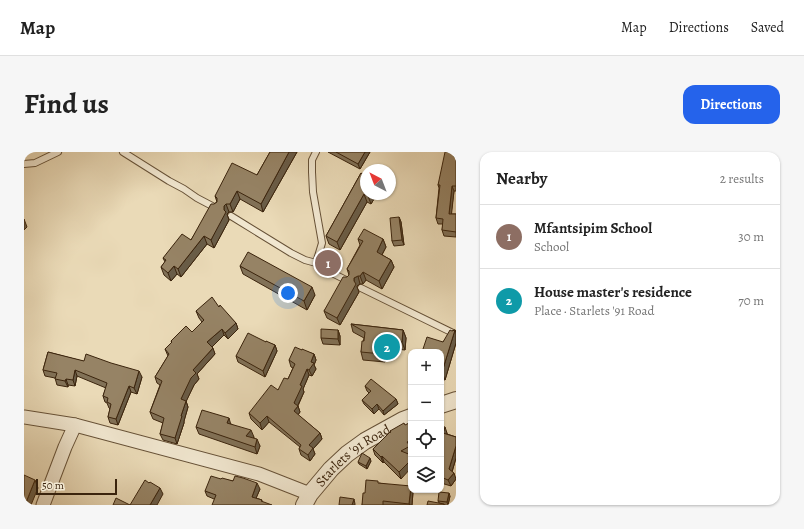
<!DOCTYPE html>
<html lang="en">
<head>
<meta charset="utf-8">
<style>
  :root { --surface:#fff; --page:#f6f6f6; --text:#222; --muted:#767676; --line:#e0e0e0; --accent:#2563eb }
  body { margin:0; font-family:Alegreya,serif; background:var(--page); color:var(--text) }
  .controls { position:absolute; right:12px; bottom:12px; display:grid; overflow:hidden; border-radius:8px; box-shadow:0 1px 3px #0004 }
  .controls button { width:36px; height:36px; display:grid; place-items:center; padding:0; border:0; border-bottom:1px solid var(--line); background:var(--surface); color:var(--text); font:20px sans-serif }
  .compass { position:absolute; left:336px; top:12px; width:36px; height:36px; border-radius:50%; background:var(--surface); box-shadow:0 1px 3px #0004; rotate:318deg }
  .scale { position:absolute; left:12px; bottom:10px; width:81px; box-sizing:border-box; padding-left:4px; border:2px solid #3b240d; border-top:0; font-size:11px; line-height:14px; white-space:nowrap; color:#3b240d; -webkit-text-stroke:3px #f1e7d0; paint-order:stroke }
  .you { position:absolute; left:264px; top:141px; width:14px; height:14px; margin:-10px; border:3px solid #fff; border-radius:50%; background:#1a73e8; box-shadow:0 0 0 6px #1a73e833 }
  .badge { display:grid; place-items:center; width:26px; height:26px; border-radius:50%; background:var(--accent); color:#fff; font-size:13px; font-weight:700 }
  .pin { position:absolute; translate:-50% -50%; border:2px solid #fff; box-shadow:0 1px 4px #0006 }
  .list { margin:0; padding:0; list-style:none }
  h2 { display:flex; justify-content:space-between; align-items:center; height:52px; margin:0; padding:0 16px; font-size:17px }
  h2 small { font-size:13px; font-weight:400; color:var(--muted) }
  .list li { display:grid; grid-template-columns:26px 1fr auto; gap:12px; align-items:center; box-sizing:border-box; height:64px; padding:0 16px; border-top:1px solid var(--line) }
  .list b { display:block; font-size:15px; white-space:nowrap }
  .list p { margin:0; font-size:13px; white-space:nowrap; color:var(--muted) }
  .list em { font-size:13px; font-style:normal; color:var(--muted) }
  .icon { flex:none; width:22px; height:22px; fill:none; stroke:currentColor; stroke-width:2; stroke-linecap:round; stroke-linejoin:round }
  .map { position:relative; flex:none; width:432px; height:353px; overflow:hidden; border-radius:12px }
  header { display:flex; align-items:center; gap:24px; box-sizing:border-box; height:56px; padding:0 20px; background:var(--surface); border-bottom:1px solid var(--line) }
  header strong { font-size:19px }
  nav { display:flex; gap:22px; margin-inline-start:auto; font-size:14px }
  .intro { display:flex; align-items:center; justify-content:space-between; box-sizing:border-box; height:96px; padding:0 24px }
  h1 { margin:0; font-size:28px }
  .button { padding:10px 18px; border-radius:12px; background:var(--accent); color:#fff; font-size:14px; font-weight:700 }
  main { display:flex; gap:24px; padding:0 24px }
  aside { flex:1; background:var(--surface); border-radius:12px; box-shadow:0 1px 3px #0004 }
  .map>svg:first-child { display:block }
</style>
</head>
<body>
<header>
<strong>Map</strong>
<nav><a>Map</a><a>Directions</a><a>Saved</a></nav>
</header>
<div class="intro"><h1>Find us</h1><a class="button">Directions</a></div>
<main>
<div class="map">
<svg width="432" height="353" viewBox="0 0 432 353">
  <rect width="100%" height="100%" fill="#eadab7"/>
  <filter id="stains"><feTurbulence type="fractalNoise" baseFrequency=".005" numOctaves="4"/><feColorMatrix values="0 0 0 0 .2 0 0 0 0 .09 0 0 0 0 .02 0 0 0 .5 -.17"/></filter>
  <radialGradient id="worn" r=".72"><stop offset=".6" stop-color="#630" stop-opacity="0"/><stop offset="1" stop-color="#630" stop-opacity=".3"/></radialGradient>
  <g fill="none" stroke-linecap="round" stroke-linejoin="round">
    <defs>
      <g id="service">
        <polyline points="99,0 145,29 160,37 173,46 192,56"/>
        <polyline points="292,0 288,8 288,20 289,40 298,91 292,111"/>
        <polyline points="0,12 11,11 34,0"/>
        <polyline points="207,64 267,101 281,108 292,111 306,120 324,129"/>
        <polyline points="337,136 431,182"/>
      </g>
      <g id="minor">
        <polyline points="0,265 51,273 235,322 286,342"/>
        <polyline points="19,353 41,295 51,273"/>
      </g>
      <g id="tertiary">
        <polyline points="417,253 432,248"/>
        <path id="s1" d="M280,353L286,342L307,317L323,302L341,289L379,268L387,265"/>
      </g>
    </defs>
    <use href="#service" stroke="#675238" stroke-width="8"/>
    <use href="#minor" stroke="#675238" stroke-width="15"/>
    <use href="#tertiary" stroke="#675238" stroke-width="18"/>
    <use href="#service" stroke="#f1e7d0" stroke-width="6"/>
    <use href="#minor" stroke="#f1e7d0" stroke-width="13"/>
    <use href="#tertiary" stroke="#f1e7d0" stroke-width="16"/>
  </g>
  <g fill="#817157" stroke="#3b240d">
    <polygon points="246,0 273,0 239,60 216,47 209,60 205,60 203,62 205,68 190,96 183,92 157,125 153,122 147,129 140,123 137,115 141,110 139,106 167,88 190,52 193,50 191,44 233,23"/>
    <polygon points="304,0 346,0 336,17"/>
    <polygon points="432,0 432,39 430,39 427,62 432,62 432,85 420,84 418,78 419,72 414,72 412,66 415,36 414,33"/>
    <polygon points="337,21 353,42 347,52 343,50 316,98 305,92 302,84"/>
    <polygon points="375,65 377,70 380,93 370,94 368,89"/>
    <polygon points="334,87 359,87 362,95 358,103 367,108 370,115 358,137 342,128 339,132 336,132 333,134 333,135 335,140 316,173 303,166 300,159 325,123 323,117 336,93"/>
    <polygon points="216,114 291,143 283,158 219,122"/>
    <polygon points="195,155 212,171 214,177 204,187 200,183 188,195 191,202 173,222 175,227 170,233 162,249 164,255 160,269 160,271 153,292 139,288 136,282 139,271 129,267 126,260 136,233 133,231 131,225 144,204 141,197 148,191 147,189 168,180 178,170 175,166 172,159"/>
    <polygon points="327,172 379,178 382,186 381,198 363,196 361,210 339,208 337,200 340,186 329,180"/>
    <polygon points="314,178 316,184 316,193 299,192 297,186"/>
    <polygon points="431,178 432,181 432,191 421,228 417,227 417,200 419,190 428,179"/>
    <polygon points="242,190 251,193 253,199 241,225 214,210 212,204"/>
    <polygon points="278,198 290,202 292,208 290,213 292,217 288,224 285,223 279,237 280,240 274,254 276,260 274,263 296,281 298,287 289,297 291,302 286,309 277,303 275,297 276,295 245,270 238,278 227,267 225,261 254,238 264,227 269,216 267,215 265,208"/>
    <polygon points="24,200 118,225 113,242 107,240 94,273 86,271 84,265 86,257 85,256 83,251 81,250 79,244 82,236 53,224 51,234 44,233 44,235 33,233 31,226 21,224 19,218"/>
    <polygon points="341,234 372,247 374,252 360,263 355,257 350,262 340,252 338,248 345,241 343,239"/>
    <polygon points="387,270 387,295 386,295 387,300 385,302 377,327 360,310 359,311 351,303 349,297"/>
    <polygon points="207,272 230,285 230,286 236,294 233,302 175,282 172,275"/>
    <polygon points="417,274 423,281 423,282 432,285 432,306 428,320 432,327 427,334 417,331"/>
    <polygon points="347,309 343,317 335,312 334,310"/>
    <polygon points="197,327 209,329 236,337 232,346 238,348 238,349 190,347 183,344 181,339"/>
    <polygon points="355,331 388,338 389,340 388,353 338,353 341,341"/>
    <polygon points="426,344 424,353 421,353 415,351 414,349"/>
  </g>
  <g fill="#695c47" stroke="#3b240d">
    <polygon points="265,0 273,0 239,60 237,52"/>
    <polygon points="341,0 346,0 336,17 334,12"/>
    <polygon points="428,34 430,39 427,67 425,62"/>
    <polygon points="213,39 216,47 209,60 206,52"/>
    <polygon points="340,42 343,50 316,98 313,90"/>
    <polygon points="345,42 353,42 347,52 344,44"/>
    <polygon points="202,52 205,60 203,62 205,68 190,96 187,88 200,58 200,54"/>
    <polygon points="375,65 377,70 380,93 378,88"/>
    <polygon points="0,67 3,75 0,78"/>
    <polygon points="180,84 183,92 157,125 154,117"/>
    <polygon points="359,87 362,95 355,108 353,100"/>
    <polygon points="367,108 370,115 358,137 355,129"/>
    <polygon points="150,114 153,122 147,129 144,121"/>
    <polygon points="339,120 342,128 339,132 336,124"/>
    <polygon points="334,124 336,132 333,134 333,135 335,140 316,173 313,166 330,129 330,126"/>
    <polygon points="288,135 291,143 283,158 280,149"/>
    <polygon points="212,171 214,177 204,187 201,181"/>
    <polygon points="198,177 200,183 186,197 183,190"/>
    <polygon points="314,178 316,184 316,193 314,187"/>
    <polygon points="379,178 382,186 381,198 378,190"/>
    <polygon points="431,178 432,181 432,191 421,228 418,220"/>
    <polygon points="360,188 363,196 361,210 358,202"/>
    <polygon points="251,193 253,199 241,225 239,219"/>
    <polygon points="189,196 191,202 173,222 175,227 170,233 160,254 157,247 169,218"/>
    <polygon points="290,202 292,208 290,213 292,217 288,224 285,218 287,210"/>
    <polygon points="283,217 285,223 279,237 280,240 272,257 270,251 276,233"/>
    <polygon points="51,218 53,224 51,234 49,228"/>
    <polygon points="115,219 118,225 113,242 110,236"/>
    <polygon points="42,227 44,233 44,235 41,229"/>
    <polygon points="105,234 107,240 94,273 92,267"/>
    <polygon points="372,247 374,252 360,263 359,259"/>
    <polygon points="162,249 164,255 160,269 160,271 153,292 151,286 157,264"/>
    <polygon points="353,252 355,257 350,262 348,257"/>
    <polygon points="274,254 276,260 272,265 270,259"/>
    <polygon points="243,264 245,270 238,278 236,271"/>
    <polygon points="205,266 207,273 203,271"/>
    <polygon points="421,275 423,281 422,287 419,281"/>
    <polygon points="227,278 230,285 225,291 222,284"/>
    <polygon points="296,281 298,287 289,297 291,302 286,309 284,303 285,293"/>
    <polygon points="233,287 236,294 233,302 231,295"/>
    <polygon points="432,294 432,306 427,323 425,317"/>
    <polygon points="358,304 360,310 359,311 357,305"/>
    <polygon points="346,306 347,309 343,317 342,314"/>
    <polygon points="387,308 387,316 377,327 375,320"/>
    <polygon points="430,321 432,327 427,334 424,328"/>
    <polygon points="11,328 14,336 7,353 1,353"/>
    <polygon points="233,331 236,337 230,351 228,345"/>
    <polygon points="387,334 387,338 388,338 389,340 388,353 386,353 385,352"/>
    <polygon points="136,336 139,342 133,353 126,353"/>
    <polygon points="425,341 426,344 424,353 423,350"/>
    <polygon points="330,347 331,352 331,353 328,353"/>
  </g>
  <g fill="#968365" stroke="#3b240d">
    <polygon points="246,0 265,0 237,52 213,39 206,52 202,52 200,54 200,58 202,60 187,88 180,84 154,117 150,114 144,121 137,115 142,108 139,106 158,82 167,88 187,52 190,52 193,50 193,46 191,44 208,11 233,23"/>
    <polygon points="312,0 341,0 334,12"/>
    <polygon points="421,0 432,0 432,34 428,34 425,62 432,62 432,80 418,78 419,67 412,66 416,33 414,33"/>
    <polygon points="337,21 342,24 342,42 345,42 344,44 340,42 313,90 302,84"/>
    <polygon points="375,65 378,88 368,89 366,66"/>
    <polygon points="340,77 359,87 353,100 367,108 355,129 339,120 336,124 334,124 330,126 330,129 332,132 313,166 300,159 319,125 323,125 325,123 325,119 323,117 339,89 334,87"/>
    <polygon points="224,100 288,135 280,149 216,114"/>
    <polygon points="188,145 195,155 196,153 212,171 201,181 198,177 183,190 189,196 169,218 172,221 167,226 157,247 162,249 157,264 158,264 151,286 136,282 140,266 126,260 138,229 131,225 145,202 141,197 148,190 147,189 162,174 168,180 180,168 172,159"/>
    <polygon points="327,172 379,178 378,190 360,188 358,202 337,200 338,189 340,189 341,180"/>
    <polygon points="297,177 314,178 314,187 297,186"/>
    <polygon points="426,178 428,179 431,178 418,220 417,220 417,200 398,200 403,185 419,190"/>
    <polygon points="224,181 242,190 242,189 251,193 239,219 212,204"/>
    <polygon points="271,195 278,198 278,197 290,202 287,210 290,211 285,218 283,217 276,233 278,234 270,251 274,254 270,259 296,281 285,293 289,296 284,303 275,297 277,293 243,264 236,271 225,261 247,233 254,238 260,226 264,227 271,212 265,208"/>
    <polygon points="24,200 60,209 62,202 87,211 115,219 110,236 105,234 92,267 84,265 87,252 83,250 84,246 79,244 83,231 51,218 49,228 42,227 41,229 31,227 33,221 19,218"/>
    <polygon points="347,227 372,247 359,259 353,252 348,257 338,248 347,239 341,234"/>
    <polygon points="178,258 205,266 203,271 227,278 222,284 233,287 231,295 172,275"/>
    <polygon points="387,270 387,288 383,290 386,294 377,299 387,303 387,308 375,320 358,304 357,305 349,297 367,279 366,279 380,271 381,273"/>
    <polygon points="417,274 421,275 419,281 432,285 432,294 425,317 430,321 424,328 417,325"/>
    <polygon points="338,301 346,306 342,314 334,310"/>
    <polygon points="0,323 11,328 1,353 0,353"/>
    <polygon points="187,324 197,327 198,326 209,329 211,324 219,326 233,331 228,345 238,348 237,349 248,353 188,353 192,343 181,339"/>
    <polygon points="121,328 125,331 126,330 136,336 126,353 89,353 92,346 106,353"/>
    <polygon points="342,328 354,329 354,331 387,334 385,352 359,349 359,353 338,353 339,341 341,341"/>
    <polygon points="415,340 425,341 423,350 414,349"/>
    <polygon points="316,345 330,347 328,353 315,353"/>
    <polygon points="404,349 420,352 420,353 403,353"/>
  </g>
  <g text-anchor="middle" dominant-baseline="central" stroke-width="3.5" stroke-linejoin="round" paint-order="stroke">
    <g font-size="14" fill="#3b240d" stroke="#f1e7d0">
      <text stroke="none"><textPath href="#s1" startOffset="71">Starlets '91 Road</textPath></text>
    </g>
  </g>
  <rect width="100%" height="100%" filter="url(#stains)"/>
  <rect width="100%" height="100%" fill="url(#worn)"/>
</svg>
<div class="controls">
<button>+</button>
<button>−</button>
<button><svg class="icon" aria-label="locate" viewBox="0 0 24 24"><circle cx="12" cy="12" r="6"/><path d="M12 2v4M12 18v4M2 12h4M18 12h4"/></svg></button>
<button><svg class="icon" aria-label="layers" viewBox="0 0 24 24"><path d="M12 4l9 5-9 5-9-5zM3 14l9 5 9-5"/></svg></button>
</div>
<svg class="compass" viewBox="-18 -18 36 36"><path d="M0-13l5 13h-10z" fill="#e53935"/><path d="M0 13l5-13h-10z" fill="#767676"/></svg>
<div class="scale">50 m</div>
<div class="you"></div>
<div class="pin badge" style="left:304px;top:111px;background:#8d6e63">1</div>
<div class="pin badge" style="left:363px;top:195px;background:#0f9aa8">2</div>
</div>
<aside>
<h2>Nearby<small>2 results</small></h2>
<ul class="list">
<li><span class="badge" style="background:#8d6e63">1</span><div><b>Mfantsipim School</b><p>School</p></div><em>30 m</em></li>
<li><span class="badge" style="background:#0f9aa8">2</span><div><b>House master's residence</b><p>Place · Starlets '91 Road</p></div><em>70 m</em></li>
</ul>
</aside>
</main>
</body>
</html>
